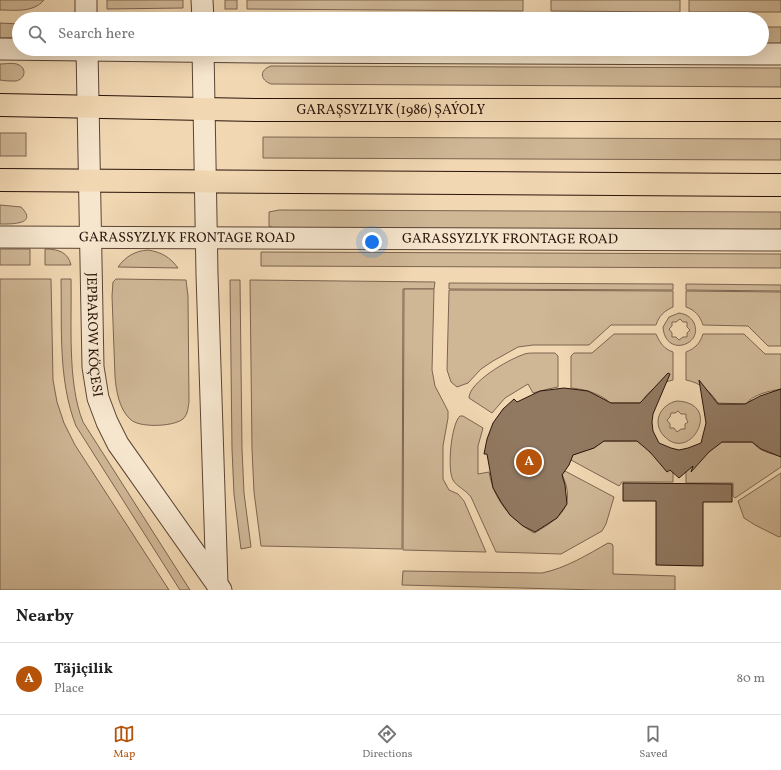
<!DOCTYPE html>
<html lang="en">
<head>
<meta charset="utf-8">
<style>
  :root { --surface:#fff; --page:#f6f6f6; --text:#222; --muted:#767676; --line:#e0e0e0; --accent:#b45309 }
  body { margin:0; font-family:Vollkorn,serif; background:var(--page); color:var(--text) }
  .you { position:absolute; left:372px; top:242px; width:14px; height:14px; margin:-10px; border:3px solid #fff; border-radius:50%; background:#1a73e8; box-shadow:0 0 0 6px #1a73e833 }
  .badge { display:grid; place-items:center; width:26px; height:26px; border-radius:50%; background:var(--accent); color:#fff; font-size:13px; font-weight:700 }
  .pin { position:absolute; translate:-50% -50%; border:2px solid #fff; box-shadow:0 1px 4px #0006 }
  .list { margin:0; padding:0; list-style:none }
  h2 { display:flex; justify-content:space-between; align-items:center; height:52px; margin:0; padding:0 16px; font-size:17px }
  h2 small { font-size:13px; font-weight:400; color:var(--muted) }
  .list li { display:grid; grid-template-columns:26px 1fr auto; gap:12px; align-items:center; box-sizing:border-box; height:72px; padding:0 16px; border-top:1px solid var(--line) }
  .list b { display:block; font-size:15px; white-space:nowrap }
  .list p { margin:0; font-size:13px; white-space:nowrap; color:var(--muted) }
  .list em { font-size:13px; font-style:normal; color:var(--muted) }
  .icon { flex:none; width:22px; height:22px; fill:none; stroke:currentColor; stroke-width:2; stroke-linecap:round; stroke-linejoin:round }
  .map { position:relative; flex:none; width:781px; height:590px; overflow:hidden }
  .search { position:absolute; background:var(--surface); box-shadow:0 4px 16px #0002; left:12px; right:12px; top:12px; height:44px; display:flex; align-items:center; gap:10px; box-sizing:border-box; padding:0 14px; border-radius:22px; color:var(--muted); font-size:15px }
  .sheet { height:124px; background:var(--surface) }
  nav { display:flex; justify-content:space-around; align-items:center; box-sizing:border-box; height:56px; border-top:1px solid var(--line); background:var(--surface); font-size:11px; color:var(--muted) }
  nav a { display:grid; justify-items:center; gap:2px }
  nav .on { color:var(--accent) }
  .map>svg:first-child { display:block }
</style>
</head>
<body>
<div class="map">
<svg width="781" height="590" viewBox="0 0 781 590">
  <rect width="100%" height="100%" fill="#f1d8b3"/>
  <filter id="stains"><feTurbulence type="fractalNoise" baseFrequency=".005" numOctaves="4"/><feColorMatrix values="0 0 0 0 .2 0 0 0 0 .09 0 0 0 0 .02 0 0 0 .5 -.17"/></filter>
  <radialGradient id="worn" r=".72"><stop offset=".6" stop-color="#630" stop-opacity="0"/><stop offset="1" stop-color="#630" stop-opacity=".3"/></radialGradient>
  <g fill="#cfb796" stroke="#7c6550" fill-rule="evenodd">
    <path d="M0,0H44C33,13 15,10 0,10Z"/>
    <polygon points="107,0 183,0 183,8 107,9"/>
    <rect x="225" y="0" width="12" height="9"/>
    <polygon points="247,0 523,0 523,11 247,9"/>
    <polygon points="551,0 680,0 680,12 551,11"/>
    <rect x="689" y="0" width="92" height="12"/>
    <polygon points="0,23 19,24 19,38 0,38"/>
    <rect x="762" y="27" width="19" height="18"/>
    <path d="M0,64C6,64 14,62 19,65C27,69 25,79 16,81C11,81 5,81 0,80Z"/>
    <path d="M271,66L781,68V87L271,84C260,80 259,70 271,66Z"/>
    <rect x="0" y="133" width="26" height="23"/>
    <polygon points="263,137 781,139 781,160 263,158"/>
    <path d="M0,205L21,207C39,225 10,224 0,224Z"/>
    <polygon points="279,210 781,212 781,231 274,228 269,226 269,212"/>
    <rect x="0" y="249" width="30" height="16"/>
    <path d="M45,249C58,249 68,252 71,265H45Z"/>
    <path d="M148,250C161,252 170,257 178,268L118,267C126,256 135,251 148,250Z"/>
    <polygon points="261,252 781,254 781,268 261,266"/>
    <polygon points="0,279 51,279 53,380 57,402 64,423 75,445 169,590 0,590"/>
    <path d="M61,279H71C72,323 67,382 83,422L190,590H180L76,426C58,380 62,328 61,279Z"/>
    <path d="M116,279L186,280L188,296L189,402C188,408 188,414 183,419C173,427 138,428 130,419C119,409 116,390 115,376L112,296L113,282Z"/>
    <polygon points="230,280 240,280 242,449 244,493 251,547 241,549 234,494 232,449"/>
    <polygon points="250,280 435,282 434,289 403,289 402,549 261,546 254,492 252,449"/>
    <polygon points="449,283 673,284 673,290 449,289"/>
    <polygon points="686,284 781,285 781,291 686,290"/>
    <polygon points="404,289 434,289 432,370 435,386 448,411 448,418 443,446 443,479 449,490 458,494 464,501 486,552 403,550"/>
    <path d="M449,290L673,291V307C664,311 659,316 656,325H611L589,345H533L518,347L493,361L481,369L468,383L457,387L451,382L447,370Z"/>
    <path d="M686,291L781,292V346H768L748,326L703,325C700,316 695,310 686,307Z"/>
    <path d="M679,313C686,314 691,317 694,323C704,345 665,358 663,327L669,317ZM680,319L683,322H687V327L690,330L687,333V337H683L679,340L676,337H672V333L669,329L672,326V322H676Z"/>
    <path d="M614,334H656C660,343 664,349 673,352V380C659,383 649,390 641,403H608L607,400C597,393 584,389 571,388V356L574,353H592Z"/>
    <path d="M703,334H744L765,354H781V389C770,391 753,394 746,404L718,403C710,391 701,383 686,380V352C696,348 700,343 703,334Z"/>
    <path d="M535,353H555L558,356V387L548,389L533,393L528,384L505,398L492,413L469,398C469,382 508,360 522,355C526,353 530,353 535,353Z"/>
    <path d="M677,401C724,403 690,464 664,436C651,422 661,404 677,401ZM678,411L681,414H686V418L688,422L685,424V429H681L677,432L674,428H670V424L667,420L670,417L671,413H675Z"/>
    <path d="M460,416H463L483,428L478,446V474L489,472C494,500 510,519 534,533L536,532C562,517 576,505 562,474L565,471L614,497L606,524L602,531L561,554L496,552L471,497C466,490 457,487 453,480C447,470 451,424 460,416Z"/>
    <path d="M602,441H641C650,456 658,458 673,464V482H622L619,486L571,460L572,455L594,448Z"/>
    <path d="M717,442H753C758,451 771,454 781,456V467L735,498L733,496V483H686V465C701,458 708,456 717,442Z"/>
    <polygon points="781,473 781,536 779,537 755,525 744,518 738,501"/>
    <path d="M608,543L612,544L613,546V574L675,576V590H598L402,585L403,571L542,573C566,568 587,555 608,543Z"/>
  </g>
  <g fill="#917961" stroke="#291309">
    <polygon points="668,373 670,374 653,414 652,422 653,431 659,443 671,448 679,450 688,448 701,443 706,423 699,380 718,404 745,404 760,396 781,389 781,457 761,449 752,442 722,442 709,452 691,472 693,466 679,478 670,470 667,472 650,452 637,441 604,441 594,448 573,455 569,465 562,475 565,485 567,504 557,518 535,532 523,526 510,515 501,502 493,488 487,454 484,454 487,439 493,423 503,409 514,399 517,402 540,391 564,388 588,391 611,403 640,403"/>
    <polygon points="623,483 732,484 732,502 703,502 703,566 656,565 656,501 623,501"/>
  </g>
  <g fill="none" stroke-linecap="round" stroke-linejoin="round">
    <defs>
      <g id="minor">
        <polyline points="86,0 86,19"/>
        <polyline points="202,0 203,19"/>
        <polyline points="0,49 256,52 781,54"/>
        <path id="s1" d="M87,49L93,367L98,398L107,422L118,444L221,590"/>
        <polyline points="203,49 207,274 217,584"/>
        <path id="s2" d="M0,237L781,240"/>
      </g>
      <g id="primary">
        <path id="s3" d="M0,105L256,110H781"/>
        <polyline points="0,180 781,185"/>
      </g>
    </defs>
    <use href="#minor" stroke="#5b4434" stroke-width="23"/>
    <use href="#primary" stroke="#291309" stroke-width="24"/>
    <use href="#minor" stroke="#f6e6ce" stroke-width="21"/>
    <use href="#primary" stroke="#f1d8b3" stroke-width="22"/>
  </g>
  <g text-anchor="middle" dominant-baseline="central" stroke-width="3" stroke-linejoin="round" paint-order="stroke">
    <g font-size="14" fill="#291309" stroke="#f6e6ce">
      <text stroke="none"><textPath href="#s3" startOffset="391">GARAŞSYZLYK (1986) ŞAÝOLY</textPath></text>
      <text stroke="none"><textPath href="#s2" startOffset="187">GARASSYZLYK FRONTAGE ROAD</textPath></text>
      <text stroke="none"><textPath href="#s2" startOffset="510">GARASSYZLYK FRONTAGE ROAD</textPath></text>
      <text stroke="none"><textPath href="#s1" startOffset="286">JEPBAROW KÖÇESI</textPath></text>
    </g>
  </g>
  <rect width="100%" height="100%" filter="url(#stains)"/>
  <rect width="100%" height="100%" fill="url(#worn)"/>
</svg>
<div class="you"></div>
<div class="pin badge" style="left:529px;top:462px">A</div>
<div class="search"><svg class="icon" aria-label="search" viewBox="0 0 24 24"><circle cx="10" cy="10" r="6"/><path d="M15 15l6 6"/></svg>Search here</div>
</div>
<section class="sheet">
<h2>Nearby<small></small></h2>
<ul class="list">
<li><span class="badge">A</span><div><b>Täjiçilik</b><p>Place</p></div><em>80 m</em></li>
</ul>
</section>
<nav>
<a class="on"><svg class="icon" aria-label="map" viewBox="0 0 24 24"><path d="M3 6l6-2 6 2 6-2v14l-6 2-6-2-6 2zM9 4v14M15 6v14"/></svg>Map</a>
<a><svg class="icon" aria-label="directions" viewBox="0 0 24 24"><path d="M12 3l9 9-9 9-9-9zM9 14v-3h6M13 9l2 2-2 2"/></svg>Directions</a>
<a><svg class="icon" aria-label="saved" viewBox="0 0 24 24"><path d="M7 4h10v16l-5-4-5 4z"/></svg>Saved</a>
</nav>
</body>
</html>
